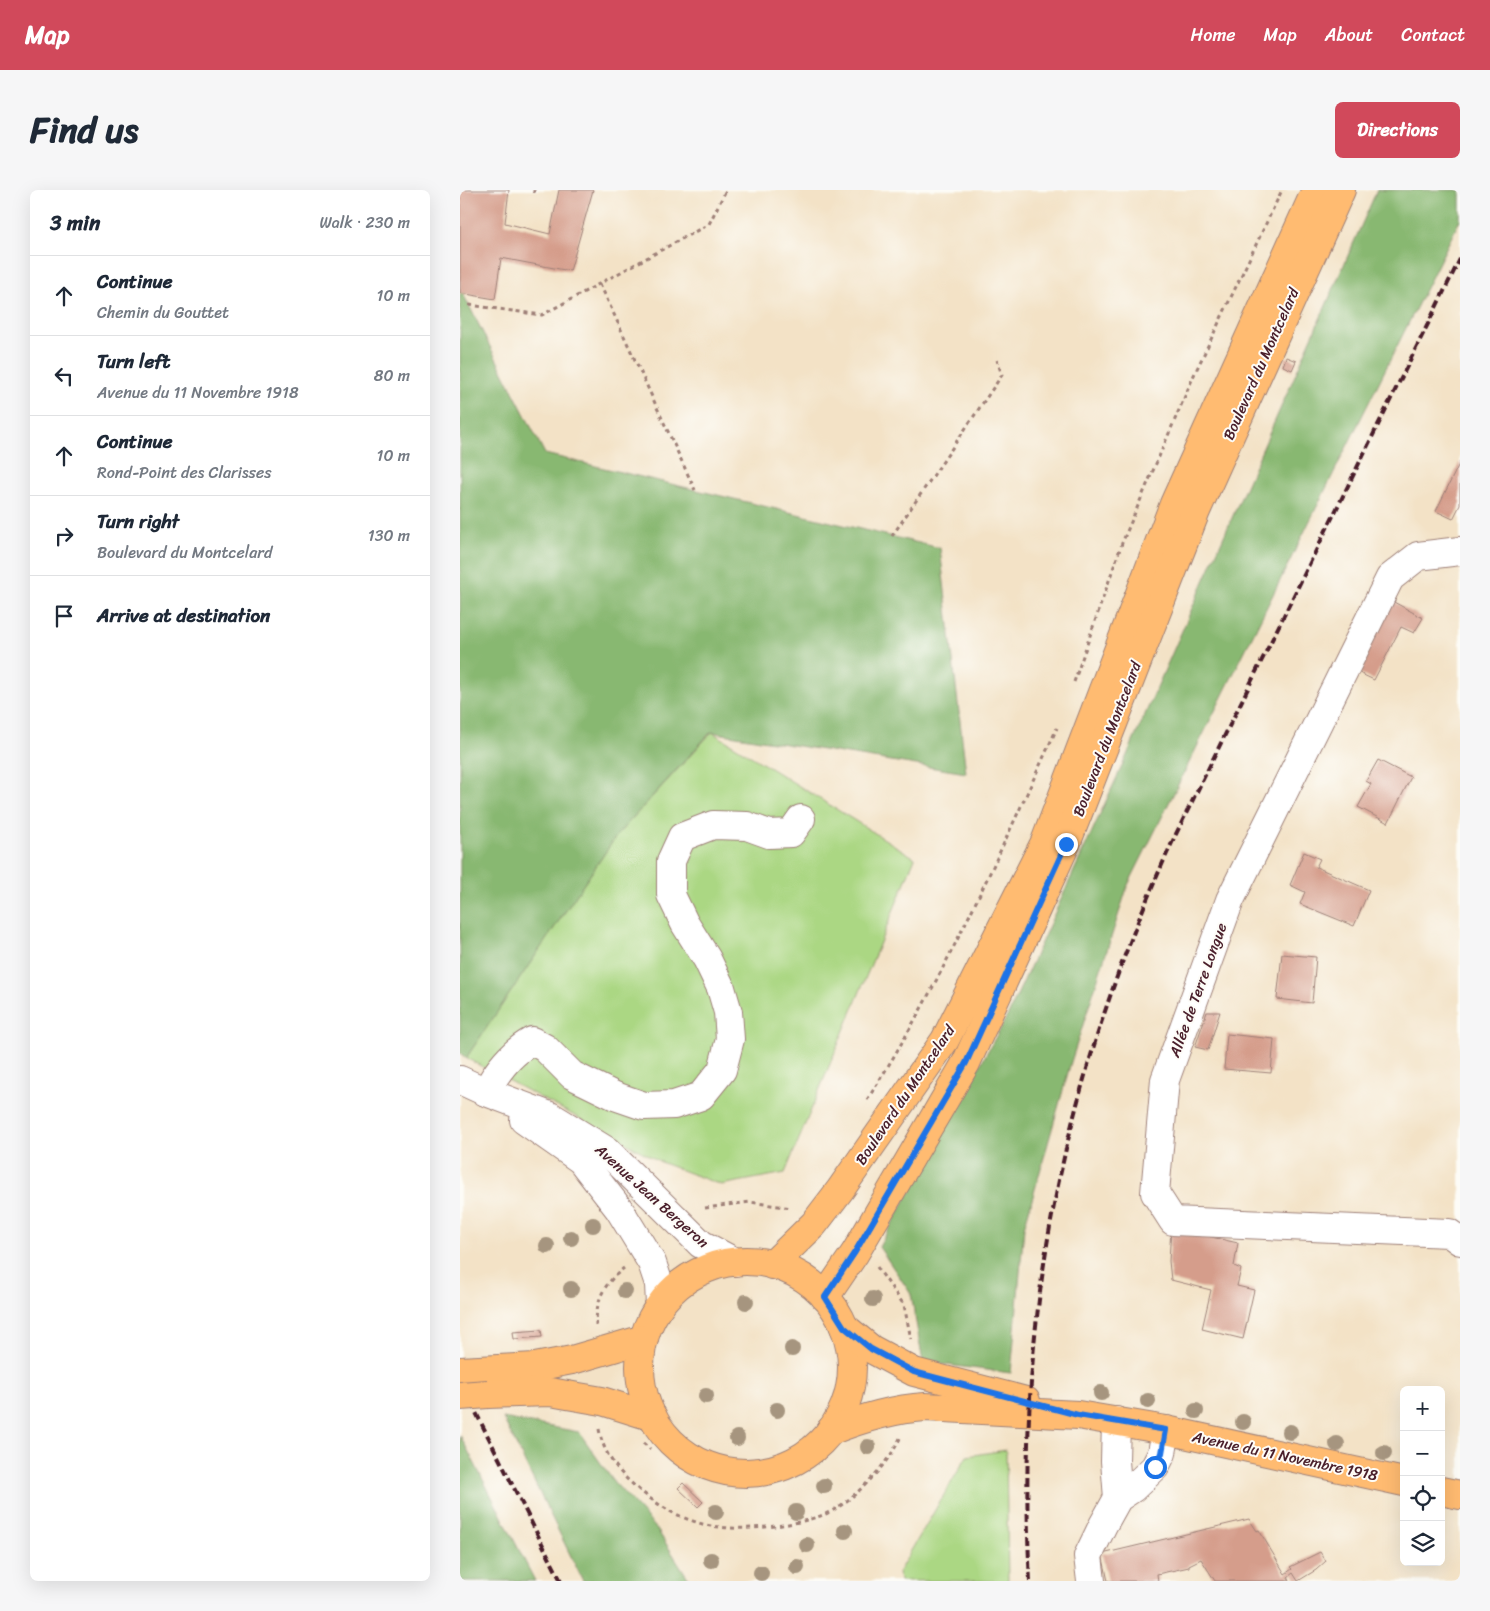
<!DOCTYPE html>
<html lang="en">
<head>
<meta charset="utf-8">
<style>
  :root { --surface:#fff; --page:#f6f6f7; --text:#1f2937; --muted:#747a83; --line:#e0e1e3; --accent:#d1495b }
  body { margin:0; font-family:Sriracha,sans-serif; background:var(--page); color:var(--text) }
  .controls { position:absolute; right:15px; bottom:15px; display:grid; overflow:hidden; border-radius:8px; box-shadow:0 5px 20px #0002 }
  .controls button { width:45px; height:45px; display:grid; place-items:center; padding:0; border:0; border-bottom:1px solid var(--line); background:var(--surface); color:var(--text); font:25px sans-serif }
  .stop { position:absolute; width:15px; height:15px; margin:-11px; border:4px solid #1a73e8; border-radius:50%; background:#fff }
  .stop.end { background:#1a73e8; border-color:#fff; box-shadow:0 1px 5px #0008 }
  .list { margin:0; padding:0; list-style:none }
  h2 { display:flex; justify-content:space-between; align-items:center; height:65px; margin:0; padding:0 20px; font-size:21px }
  h2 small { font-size:16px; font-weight:400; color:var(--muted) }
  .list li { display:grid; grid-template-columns:32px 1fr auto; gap:15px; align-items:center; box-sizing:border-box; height:80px; padding:0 20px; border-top:1px solid var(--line) }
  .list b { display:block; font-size:19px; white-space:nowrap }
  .list p { margin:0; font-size:16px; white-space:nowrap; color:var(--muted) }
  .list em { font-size:16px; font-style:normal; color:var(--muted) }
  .icon { flex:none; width:28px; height:28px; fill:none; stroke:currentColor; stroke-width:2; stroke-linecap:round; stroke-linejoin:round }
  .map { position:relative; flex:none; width:1000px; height:1391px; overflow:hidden; border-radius:8px }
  header { display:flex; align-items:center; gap:30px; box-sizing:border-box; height:70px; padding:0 25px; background:var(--accent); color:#fff }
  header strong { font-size:24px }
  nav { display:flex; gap:28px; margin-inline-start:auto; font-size:18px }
  .intro { display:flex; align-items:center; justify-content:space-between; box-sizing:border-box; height:120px; padding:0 30px }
  h1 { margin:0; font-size:35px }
  .button { padding:12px 22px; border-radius:8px; background:var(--accent); color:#fff; font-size:18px; font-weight:700 }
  main { display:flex; gap:30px; padding:0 30px }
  aside { flex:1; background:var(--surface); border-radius:8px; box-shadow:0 5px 20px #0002 }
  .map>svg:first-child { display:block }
</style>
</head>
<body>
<header>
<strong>Map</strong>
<nav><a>Home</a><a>Map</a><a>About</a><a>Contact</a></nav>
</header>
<div class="intro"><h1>Find us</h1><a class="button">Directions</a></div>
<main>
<aside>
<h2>3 min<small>Walk · 230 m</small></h2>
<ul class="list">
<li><svg class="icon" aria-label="ahead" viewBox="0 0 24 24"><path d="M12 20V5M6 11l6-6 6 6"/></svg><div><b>Continue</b><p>Chemin du Gouttet</p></div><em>10 m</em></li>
<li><svg class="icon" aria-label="left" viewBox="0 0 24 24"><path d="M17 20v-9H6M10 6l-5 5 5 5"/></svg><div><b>Turn left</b><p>Avenue du 11 Novembre 1918</p></div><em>80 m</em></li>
<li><svg class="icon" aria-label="ahead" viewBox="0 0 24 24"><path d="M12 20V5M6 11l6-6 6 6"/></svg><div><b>Continue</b><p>Rond-Point des Clarisses</p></div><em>10 m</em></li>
<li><svg class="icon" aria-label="right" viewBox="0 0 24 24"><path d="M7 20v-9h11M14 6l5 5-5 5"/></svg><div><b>Turn right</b><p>Boulevard du Montcelard</p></div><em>130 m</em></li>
<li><svg class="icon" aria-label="arrive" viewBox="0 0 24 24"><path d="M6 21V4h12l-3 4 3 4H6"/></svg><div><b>Arrive at destination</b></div></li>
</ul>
</aside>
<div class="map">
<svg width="1000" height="1391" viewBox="0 0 1000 1391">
  <rect width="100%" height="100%" fill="#fdfcf7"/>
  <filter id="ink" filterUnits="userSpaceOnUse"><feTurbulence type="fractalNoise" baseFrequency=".02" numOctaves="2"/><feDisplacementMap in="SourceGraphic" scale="10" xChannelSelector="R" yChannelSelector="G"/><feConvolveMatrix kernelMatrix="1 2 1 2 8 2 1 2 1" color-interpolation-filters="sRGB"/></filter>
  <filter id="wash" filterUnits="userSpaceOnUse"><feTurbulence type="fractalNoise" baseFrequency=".0096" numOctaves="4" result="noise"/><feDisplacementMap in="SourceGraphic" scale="20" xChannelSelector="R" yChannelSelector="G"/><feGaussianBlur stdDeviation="1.12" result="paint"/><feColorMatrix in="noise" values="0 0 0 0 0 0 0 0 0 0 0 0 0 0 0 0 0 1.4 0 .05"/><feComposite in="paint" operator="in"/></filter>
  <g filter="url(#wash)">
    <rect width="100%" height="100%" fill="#f3e2c6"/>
    <g fill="#abd783" stroke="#7a7b57">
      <polygon points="252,542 455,668 325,983 261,995 203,973 6,868 157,645"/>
      <polygon points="546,1260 548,1391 440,1391 439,1381 507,1266"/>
    </g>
    <g fill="#88b871" stroke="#696c4e">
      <polygon points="917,0 1000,0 1000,30 668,695 611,872 564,1038 551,1183 463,1172 451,1104 419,1057 549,823 668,563"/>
      <polygon points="0,98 85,264 480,358 506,583 251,542 157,645 6,868 0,863"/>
      <polygon points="43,1228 119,1242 154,1292 196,1338 230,1391 123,1391"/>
      <polygon points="0,1245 75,1391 0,1391"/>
    </g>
    <g id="blocks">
      <g fill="#d59d8b">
        <polygon points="0,0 49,0 45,33 90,44 99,0 133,0 110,81 41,68 35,109 0,103"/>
        <polygon points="826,167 836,171 832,180 823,176"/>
        <polygon points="1000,272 1000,315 993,329 976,321"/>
        <polygon points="932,411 963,428 954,443 941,437 914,490 895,481"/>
        <polygon points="918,570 951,587 928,633 898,617 911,594 906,591"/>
        <polygon points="844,662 860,669 856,677 909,700 894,736 840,714 845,702 830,695"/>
        <polygon points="822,764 856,767 852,813 817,809"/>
        <polygon points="747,822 760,822 748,860 735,857"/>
        <polygon points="767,844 814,849 811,883 764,879"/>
        <polygon points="711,1038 778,1053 774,1076 781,1079 777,1096 794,1100 783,1149 742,1139 751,1100 711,1090 709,1071"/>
        <polygon points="81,1140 82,1147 54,1149 53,1142"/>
        <polygon points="223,1293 243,1312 238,1317 218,1298"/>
        <polygon points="789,1329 797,1341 799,1340 825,1384 832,1379 830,1377 860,1362 866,1371 856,1380 838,1391 833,1383 828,1387 830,1391 755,1391 741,1369 729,1375 729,1377 697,1384 698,1391 648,1391 642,1364"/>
      </g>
    </g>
  </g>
  <g filter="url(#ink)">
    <use href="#blocks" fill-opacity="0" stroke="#9e8078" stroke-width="1"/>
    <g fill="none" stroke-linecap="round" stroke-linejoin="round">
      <defs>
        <g id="minor">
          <polyline points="1000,361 958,366 930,388 770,710 705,890 695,1003 713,1031 989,1043 1000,1051"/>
          <polyline points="0,890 26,902 90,926 147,961 241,1054 275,1072"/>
          <path d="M26,902C36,882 52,862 72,851L85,858L112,885L155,906L184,916L214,915L241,906L262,880L270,849L268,822L261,798L247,769L225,734L211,705V671L222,647L253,635L287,636L309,644L331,643L341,629"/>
          <polyline points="64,930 121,970 159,1019 192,1073 199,1094 200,1115"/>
          <polyline points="656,1231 655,1271 658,1308"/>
          <polyline points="631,1391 628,1366 643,1335 658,1308 673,1298 695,1277 702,1263 706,1240"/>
        </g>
        <g id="major">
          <circle cx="286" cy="1177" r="106"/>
          <polyline points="312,1075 354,1034 380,1000 485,850 585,652 714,314 856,0"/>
          <polyline points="365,1107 395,1063 506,873 606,654 736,321 881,0"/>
          <polyline points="384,1137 411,1159 454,1182 566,1211"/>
          <polyline points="0,1181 75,1177 112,1170 184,1149"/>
          <polyline points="28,1204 90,1202 142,1211 193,1227"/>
          <path d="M370,1241C400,1229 433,1219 465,1217L618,1225L706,1240L944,1292"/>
          <polyline points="981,1301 1000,1305"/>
        </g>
      </defs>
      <use href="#minor" stroke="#9e8078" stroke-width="30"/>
      <use href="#major" stroke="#9e8078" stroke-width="30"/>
      <g stroke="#9e8078" stroke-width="3" stroke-dasharray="4 4" stroke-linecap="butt">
        <polyline points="74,3 74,0"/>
        <polyline points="140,94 235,300"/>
        <polyline points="9,115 82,125 249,34 266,0"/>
        <polyline points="432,346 542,185 537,170"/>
        <polyline points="614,492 662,353 734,185 822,0"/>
        <path d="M407,910C482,793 539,664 597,538"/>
        <polyline points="245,1018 290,1012 332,1018"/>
        <polyline points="417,1077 444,1115 451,1149"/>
        <path d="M136,1136C136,1109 143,1095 164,1078"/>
        <path d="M139,1239C143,1263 158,1282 177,1298C195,1313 213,1325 236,1332C268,1344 332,1337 363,1325C390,1315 429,1274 440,1248"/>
        <polyline points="183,1253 190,1259"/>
      </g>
      <use href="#minor" stroke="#fff" stroke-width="28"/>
      <use href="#major" stroke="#ffbb71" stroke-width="28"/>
      <g stroke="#4a1f2b" stroke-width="4" stroke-dasharray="8 4" stroke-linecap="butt">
        <polyline points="0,1191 101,1391"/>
        <path d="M570,1391C555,1126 604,884 716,644L1000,69"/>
      </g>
      <defs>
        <polyline id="major-bridge" points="0,1206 28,1204"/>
      </defs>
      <use href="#major-bridge" stroke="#9e8078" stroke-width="30" stroke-linecap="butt"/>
      <use href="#major-bridge" stroke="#ffbb71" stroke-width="28"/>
    </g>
    <g fill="#a6957f">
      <circle cx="133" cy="1035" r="8"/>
      <circle cx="111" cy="1048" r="8"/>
      <circle cx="87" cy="1056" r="8"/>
      <circle cx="111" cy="1099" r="8"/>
      <circle cx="165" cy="1101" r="8"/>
      <circle cx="413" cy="1109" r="8"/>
      <circle cx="286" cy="1112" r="8"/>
      <circle cx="332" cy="1159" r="8"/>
      <circle cx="641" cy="1203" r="8"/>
      <circle cx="246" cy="1206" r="8"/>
      <circle cx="688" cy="1211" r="8"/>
      <circle cx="317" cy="1220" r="8"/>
      <circle cx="736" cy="1221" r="8"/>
      <circle cx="783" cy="1232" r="8"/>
      <circle cx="830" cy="1242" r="8"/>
      <circle cx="277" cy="1248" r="8"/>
      <circle cx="877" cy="1254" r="8"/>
      <circle cx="408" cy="1257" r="8"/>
      <circle cx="924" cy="1263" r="8"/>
      <circle cx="364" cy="1296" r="8"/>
      <circle cx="256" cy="1322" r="8"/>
      <circle cx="336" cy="1322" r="8"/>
      <circle cx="385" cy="1341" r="8"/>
      <circle cx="347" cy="1355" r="8"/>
      <circle cx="251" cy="1370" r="8"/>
      <circle cx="337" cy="1377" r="8"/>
      <circle cx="301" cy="1383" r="8"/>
    </g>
  </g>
  <g fill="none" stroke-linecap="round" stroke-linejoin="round" filter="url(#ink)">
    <polyline stroke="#1a73e8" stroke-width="6" points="606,654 506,873 395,1062 365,1107 384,1137 411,1159 454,1182 618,1225 706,1240 702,1263 695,1277"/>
  </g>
  <g text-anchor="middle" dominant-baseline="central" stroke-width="4" stroke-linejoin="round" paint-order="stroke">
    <g font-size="15" fill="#4a1f2b" stroke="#fdfcf7">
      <text transform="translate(801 174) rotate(-66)">Boulevard du Montcelard</text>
      <text transform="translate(647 549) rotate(-69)">Boulevard du Montcelard</text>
      <text transform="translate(738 800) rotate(-70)">Allée de Terre Longue</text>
      <text transform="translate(445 905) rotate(-56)">Boulevard du Montcelard</text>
      <text transform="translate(192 1006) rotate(42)">Avenue Jean Bergeron</text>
      <text transform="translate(825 1266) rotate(12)">Avenue du 11 Novembre 1918</text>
    </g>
  </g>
</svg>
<div class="controls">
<button>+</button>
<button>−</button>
<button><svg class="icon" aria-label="locate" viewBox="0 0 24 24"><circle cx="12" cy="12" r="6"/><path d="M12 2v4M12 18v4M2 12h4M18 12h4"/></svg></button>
<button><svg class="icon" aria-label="layers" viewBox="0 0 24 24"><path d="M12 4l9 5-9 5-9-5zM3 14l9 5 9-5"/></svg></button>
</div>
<div class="stop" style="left:695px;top:1277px"></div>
<div class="stop end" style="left:606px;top:654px"></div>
</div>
</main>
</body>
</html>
